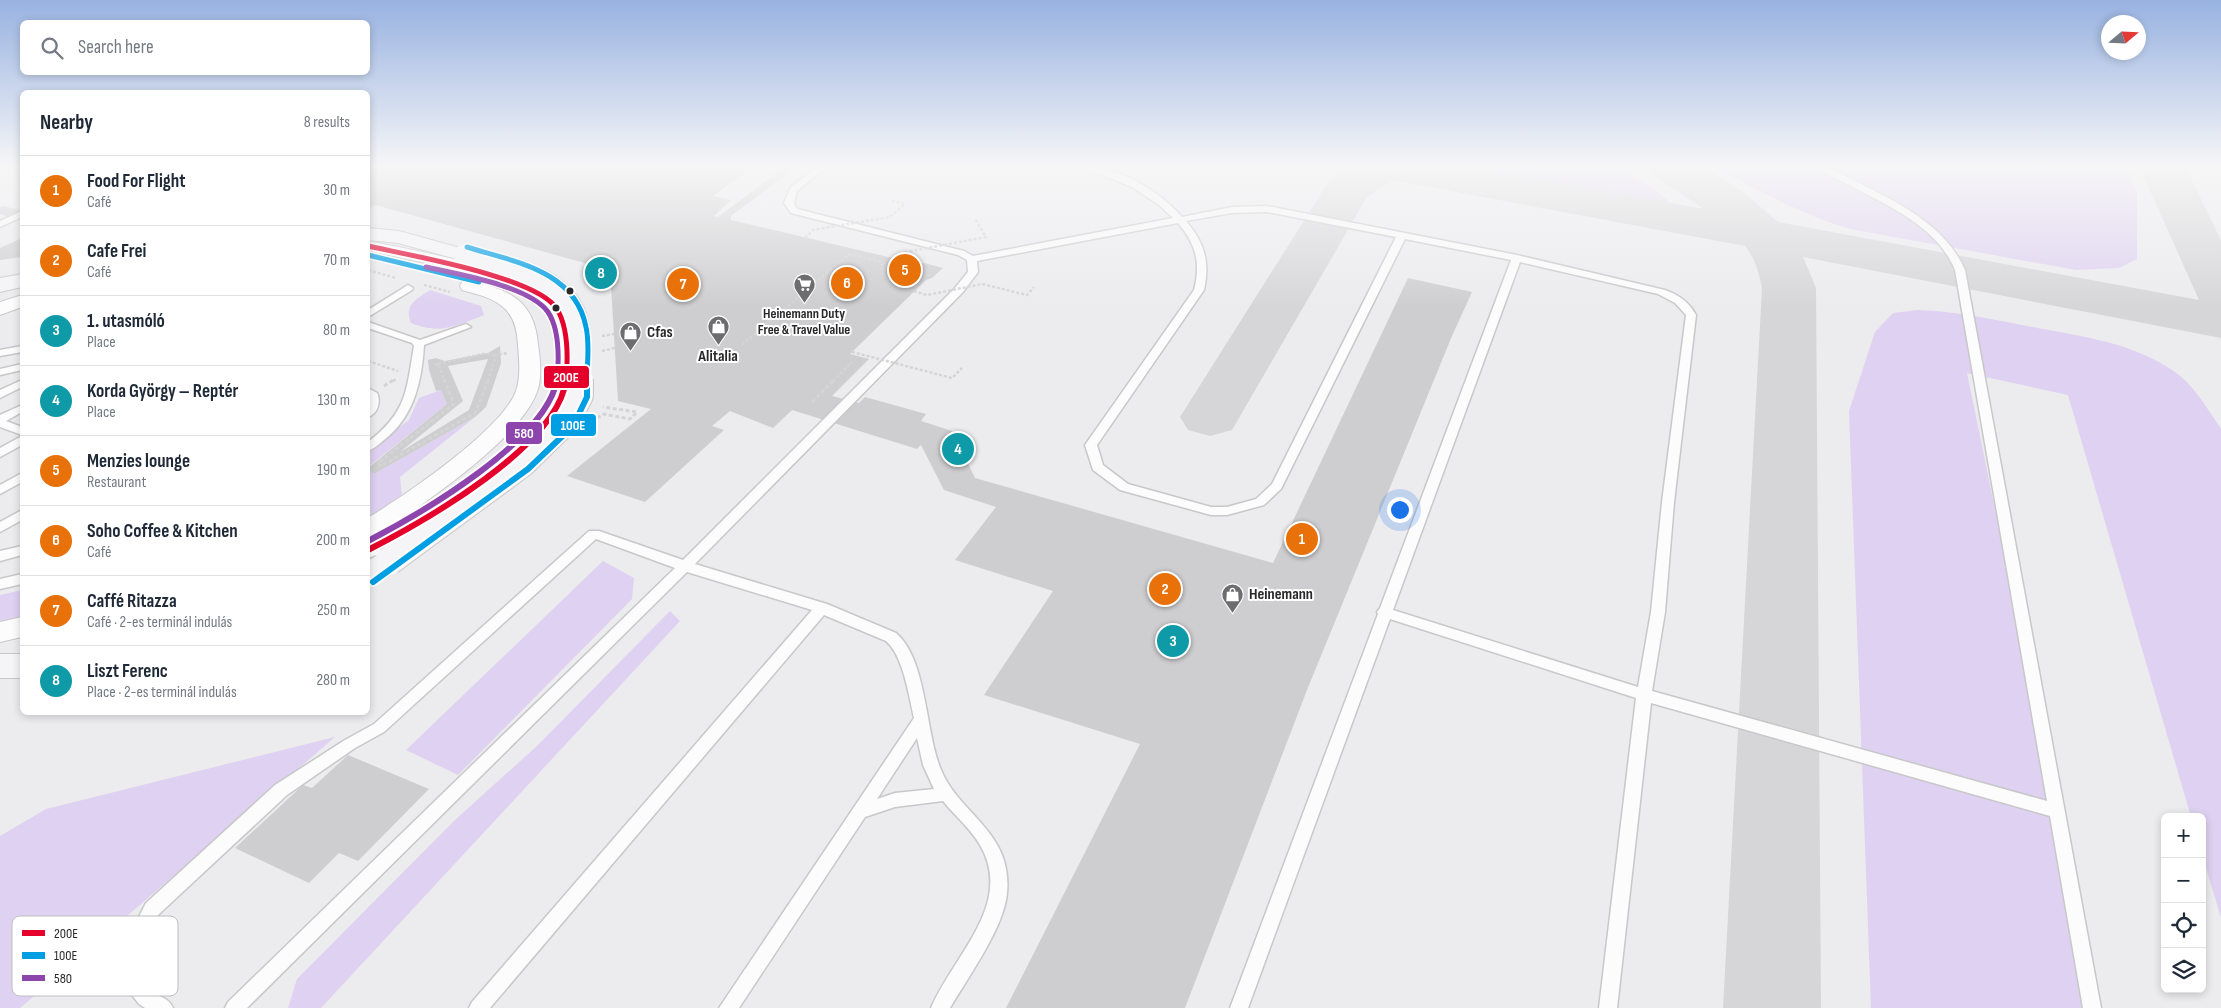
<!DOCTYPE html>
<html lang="en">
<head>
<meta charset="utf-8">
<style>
  :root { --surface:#fff; --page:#f6f6f7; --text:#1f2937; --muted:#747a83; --line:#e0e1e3; --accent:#6d6c6f }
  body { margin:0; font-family:"Sofia Sans Condensed",sans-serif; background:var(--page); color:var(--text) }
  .controls { position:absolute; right:15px; bottom:15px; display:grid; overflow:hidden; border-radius:8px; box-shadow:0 2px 8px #0003 }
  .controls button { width:45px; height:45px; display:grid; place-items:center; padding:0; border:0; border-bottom:1px solid var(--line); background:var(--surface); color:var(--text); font:25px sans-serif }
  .compass { position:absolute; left:2101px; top:15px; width:45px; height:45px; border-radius:50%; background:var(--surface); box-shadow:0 2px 8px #0003; rotate:71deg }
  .you { position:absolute; left:1399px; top:509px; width:18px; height:18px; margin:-12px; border:4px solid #fff; border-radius:50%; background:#1a73e8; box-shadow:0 0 0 8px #1a73e833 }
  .badge { display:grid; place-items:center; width:32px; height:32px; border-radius:50%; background:var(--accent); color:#fff; font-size:16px; font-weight:700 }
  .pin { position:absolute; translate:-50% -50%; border:2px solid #fff; box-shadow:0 1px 5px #0006 }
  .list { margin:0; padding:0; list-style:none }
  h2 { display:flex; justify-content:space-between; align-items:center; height:65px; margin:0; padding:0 20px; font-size:21px }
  h2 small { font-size:16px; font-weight:400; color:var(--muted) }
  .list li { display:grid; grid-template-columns:32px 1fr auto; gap:15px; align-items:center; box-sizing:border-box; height:70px; padding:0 20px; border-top:1px solid var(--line) }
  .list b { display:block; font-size:19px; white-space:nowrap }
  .list p { margin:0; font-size:16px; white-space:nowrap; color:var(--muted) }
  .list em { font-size:16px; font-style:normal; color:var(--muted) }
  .icon { flex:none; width:28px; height:28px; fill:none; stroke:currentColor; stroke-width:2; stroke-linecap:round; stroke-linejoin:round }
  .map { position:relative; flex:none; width:2221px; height:1008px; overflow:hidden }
  .search { position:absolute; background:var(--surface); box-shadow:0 2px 8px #0003; left:20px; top:20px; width:350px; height:55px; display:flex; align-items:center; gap:12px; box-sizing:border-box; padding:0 18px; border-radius:8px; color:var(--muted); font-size:19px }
  .panel { position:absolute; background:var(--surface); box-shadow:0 2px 8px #0003; left:20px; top:90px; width:350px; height:625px; border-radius:8px }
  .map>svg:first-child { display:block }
</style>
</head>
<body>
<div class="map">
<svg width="2221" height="1008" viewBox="0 0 2221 1008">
  <rect width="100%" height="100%" fill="#ecebee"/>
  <g fill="#dfd1f1">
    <polygon points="1465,166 1620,166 1668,200 1669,206 1464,169"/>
    <path d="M1712,166H2126L2137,192V259L2119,268L2076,270L1850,229C1801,214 1757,190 1712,166Z"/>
    <path d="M430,290L481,306L484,315C455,326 440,335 411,323C404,305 416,299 430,290Z"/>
    <path d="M1918,310C1955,311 1991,319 2027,326C2079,336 2136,342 2179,375C2196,389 2209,411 2221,429V918L2202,854V817H2191L2068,395L1967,373L2057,811L2088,1008H1871L1849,411L1875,332L1893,313Z"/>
    <polygon points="441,390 447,404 368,467 368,451 409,420 419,398"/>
    <polygon points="475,417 400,477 402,498 368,522 368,468 374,474"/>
    <polygon points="603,561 634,578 632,599 458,775 406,750"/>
    <polygon points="22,590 22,618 0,623 0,595"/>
    <polygon points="670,611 680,621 321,1008 288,1008 297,979 455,820 537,746"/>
    <polygon points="335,737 20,1008 0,1008 0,836 46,809"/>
  </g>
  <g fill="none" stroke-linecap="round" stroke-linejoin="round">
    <path fill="#d6d6d8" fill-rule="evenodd" d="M1349,166H1466L1704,209L1654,176L1647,166H1703L1743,192L1778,222L2199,300L2139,166H2185L2221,240V338L1803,257L1816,288L1821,1008H1723L1762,288C1759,273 1755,258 1745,246L1392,180L1367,197L1232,430L1210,436L1188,430L1180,417L1324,189L1331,179Z"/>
  </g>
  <g fill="#cecdcf" fill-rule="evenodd">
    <polygon points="368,166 754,166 713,196 731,200 714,216 718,217 786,166 798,166 731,216 731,220 918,264 924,263 943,268 932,278 926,280 850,354 869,359 832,396 859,403 865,397 926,414 921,421 952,431 975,478 1273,563 1408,278 1472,292 1452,336 1307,690 1185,1008 1006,1008 1140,744 984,695 1053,591 955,560 996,507 944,490 921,445 917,449 792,410 773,428 730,411 712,426 724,430 645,502 567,476 651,409 618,401 610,270 375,205 368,209"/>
    <polygon points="4,206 22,211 22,221 0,214 0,207"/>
    <polygon points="22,238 22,257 0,260 0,248"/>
    <path d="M500,346L501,363L486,407L475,417L374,474L368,468L447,404L441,390L436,391L429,370L428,360L436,358L445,361L488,353ZM488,359L469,410L400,452L463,401L448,366Z"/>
    <polygon points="348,755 429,789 358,861 339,853 309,883 235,848 303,785 312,788"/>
  </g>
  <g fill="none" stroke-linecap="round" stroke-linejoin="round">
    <defs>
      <g id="lane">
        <path d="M818,166H828L797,191L794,203L797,209L964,251L973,256L1173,218L1159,205L1132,187L1080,166C1117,166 1158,189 1182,217L1232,207L1267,206L1517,255L1665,290C1679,295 1689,302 1696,315L1674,502L1665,612L1652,691L2047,801L1955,270C1937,226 1888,206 1849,185C1838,179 1824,174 1815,166H1826C1875,193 1941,215 1965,270L2101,1008H2083L2050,816L1651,703L1617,1008H1599L1636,698L1390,619L1248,1008H1230L1378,614L1377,612L1380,608L1511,260L1405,239L1281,489L1264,505L1227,515H1211L1120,490L1093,470L1085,445L1194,290C1201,263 1196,244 1178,223L977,261L978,272L963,292L695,564L827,604L896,633C928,660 925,736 942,772C961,815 1013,833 1007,893C1004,928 968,977 950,1008H931C952,957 1015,904 980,845C970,828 955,816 943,801L895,807L865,817L739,1008H719L914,718C909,696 903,655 886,641L824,615L490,1008H469L472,1002L812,610L687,572L247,1008H225L228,1002L675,568L596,539L384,732L355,748L287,795L158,915C146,935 127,969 149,990C157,997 169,997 173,1008H145L139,1004L128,990L122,974V962L127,940L146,903L275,785L345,740L374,724L589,531H599L683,560L955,288L968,272L967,260L958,255L791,213L784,203L790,188ZM1267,212L1396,237L1272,484L1256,499L1227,507H1211L1128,484L1103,465L1097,445L1204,290C1210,263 1205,243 1186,221L1232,213ZM1520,262L1658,294L1675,303L1686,315L1662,502L1651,612L1638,687L1393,610ZM917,738L923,765L934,789L895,793L877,799Z"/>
        <polygon points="22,211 22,217 0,227 0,221"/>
        <polygon points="408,285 413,288 412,290 368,317 368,310"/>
        <path d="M368,322L420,340L466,324L471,327L424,345C422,381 414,417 384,440C379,444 374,449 368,451V442C407,412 406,392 414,346L412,343L368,328Z"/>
        <polygon points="22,346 22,352 0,356 0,350"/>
        <polygon points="22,364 22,370 0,375 0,369"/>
        <polygon points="22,380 22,387 0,398 0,390"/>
        <path d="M368,388L377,393C381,401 378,414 368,417Z"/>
        <polygon points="22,405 22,412 6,421 22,427 22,435 0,427 0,415"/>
        <polygon points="22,436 22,445 0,457 0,448"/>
        <polygon points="22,473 22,482 0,494 0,485"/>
        <polygon points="22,510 22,520 0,532 0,522"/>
        <polygon points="22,546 22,555 0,561 0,551"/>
        <polygon points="22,574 22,584 0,589 0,579"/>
      </g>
      <g id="street">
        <path d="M368,241C408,249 536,272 560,300C573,316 576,334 576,354C578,387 569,408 548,434L540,436L532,434L529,429C537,417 547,408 552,394C559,375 560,321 544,306C513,278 411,260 368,251Z"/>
        <path d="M469,280C508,290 534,299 538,344C540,358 542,375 538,389C527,426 463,475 432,497C413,511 390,532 368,537V518C404,496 502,430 516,391C521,377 519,359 518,345C516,306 497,299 462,290L460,286L462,282Z"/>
        <polygon points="22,295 22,307 0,315 0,302"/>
        <polygon points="430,509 438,511 442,517 438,523 403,545 368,558 368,540"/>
        <polygon points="22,617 22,637 0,642 0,622"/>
      </g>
      <g id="secondary">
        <polygon points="368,228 399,231 471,251 475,255 471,259 464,261 398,243 368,240"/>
        <polygon points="22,274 22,287 0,292 0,278"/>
        <path d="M389,551L399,554L403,561C396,573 381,582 368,585V561L379,554Z"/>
        <rect x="0" y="654" width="22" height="24"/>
      </g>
    </defs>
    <use href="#lane" stroke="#c8c7c9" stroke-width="3"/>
    <use href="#street" stroke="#c8c7c9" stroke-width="2"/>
    <use href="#secondary" stroke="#c8c7c9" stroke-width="2"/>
    <g stroke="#d5d4d5" stroke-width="2.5" stroke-dasharray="3 2" stroke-linecap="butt">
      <polyline points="7,172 22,166"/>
      <polyline points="368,270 396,278"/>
      <polyline points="424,285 450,292"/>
      <polyline points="602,336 614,334"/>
      <polyline points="742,345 849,254 882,262 883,274"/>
      <polyline points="368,361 398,371"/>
      <polyline points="438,364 483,354 496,355"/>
      <polyline points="435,365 438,364 445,381"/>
      <polyline points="393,381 396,379"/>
      <polyline points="488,381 496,355 508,353"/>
      <polyline points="833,381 852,362"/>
    </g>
    <g stroke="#d5d4d5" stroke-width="3" stroke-dasharray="4 2.5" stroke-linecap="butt">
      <polyline points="444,379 454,404 378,463 381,466 475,413 489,379"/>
      <polyline points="384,386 395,379"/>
      <polyline points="812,402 835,379"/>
      <polyline points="597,418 604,414 630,419 637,412 603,407"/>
    </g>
    <use href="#lane" fill="#fcfcfc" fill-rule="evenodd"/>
    <use href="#street" fill="#fcfcfc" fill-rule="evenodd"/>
    <use href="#secondary" fill="#f5f4f7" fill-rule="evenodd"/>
    <defs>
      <path id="secondary-bridge-far1" d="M464,255C500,266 556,273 574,312C583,331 578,359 579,381"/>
      <polyline id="secondary-bridge" points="389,561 522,463 566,420 579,395 579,379"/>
    </defs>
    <use href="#secondary-bridge-far1" stroke="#c8c7c9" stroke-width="23" stroke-linecap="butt"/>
    <use href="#secondary-bridge" stroke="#c8c7c9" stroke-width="30" stroke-linecap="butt"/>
    <g stroke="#d5d4d5" stroke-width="2.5" stroke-dasharray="3 2" stroke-linecap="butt">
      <polyline points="805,238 813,230 890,217 905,204 892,201"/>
      <polyline points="898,260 906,252 986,237 975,219"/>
      <polyline points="914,291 927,295 982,284 1027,295 1034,287"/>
      <polyline points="602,351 615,348"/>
      <polyline points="852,352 952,378 962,368"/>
    </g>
    <use href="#secondary-bridge-far1" stroke="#f5f4f7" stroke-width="21"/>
    <use href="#secondary-bridge" stroke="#f5f4f7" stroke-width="28"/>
    <defs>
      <path id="bus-1-far1" d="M368,246C408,255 537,277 557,309C569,329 568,359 566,381"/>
      <path id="bus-1" d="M368,550C423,522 560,445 566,379"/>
      <g id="bus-2-far1">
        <path d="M467,247C514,262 575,270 586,327C590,344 587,363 587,381"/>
        <polyline points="368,255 479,282"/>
      </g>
      <polyline id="bus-2" points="373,582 528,469 573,426 587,397 587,379"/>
      <path id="bus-3-far1" d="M426,267C457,274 530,286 548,312C560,330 559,360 557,381"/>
      <path id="bus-3" d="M368,541C420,514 548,440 557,379"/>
    </defs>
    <use href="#bus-1-far1" stroke="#fff" stroke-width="8"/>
    <use href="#bus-1" stroke="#fff" stroke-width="10"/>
    <use href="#bus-2-far1" stroke="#fff" stroke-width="8"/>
    <use href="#bus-2" stroke="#fff" stroke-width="10"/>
    <use href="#bus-3-far1" stroke="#fff" stroke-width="8"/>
    <use href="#bus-3" stroke="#fff" stroke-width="10"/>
    <use href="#bus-1-far1" stroke="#e4002b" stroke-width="5"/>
    <use href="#bus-1" stroke="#e4002b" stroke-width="6"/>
    <use href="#bus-2-far1" stroke="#009ee3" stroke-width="5"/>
    <use href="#bus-2" stroke="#009ee3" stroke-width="6"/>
    <use href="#bus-3-far1" stroke="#8e44ad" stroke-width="5"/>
    <use href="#bus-3" stroke="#8e44ad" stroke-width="6"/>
  </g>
  <linearGradient id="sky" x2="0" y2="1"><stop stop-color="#98b2e1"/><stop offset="0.54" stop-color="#f6f6f7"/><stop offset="1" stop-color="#f6f6f7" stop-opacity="0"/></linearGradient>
  <rect width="2221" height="307" fill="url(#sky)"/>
  <defs>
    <symbol id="supermarket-pin" viewBox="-11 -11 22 30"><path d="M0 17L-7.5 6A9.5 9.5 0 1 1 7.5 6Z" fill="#6d6c6f" stroke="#fff"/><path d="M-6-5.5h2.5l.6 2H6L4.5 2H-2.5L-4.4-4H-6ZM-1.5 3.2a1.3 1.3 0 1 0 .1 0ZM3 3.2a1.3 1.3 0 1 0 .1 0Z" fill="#fff"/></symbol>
    <symbol id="shop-pin" viewBox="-11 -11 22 30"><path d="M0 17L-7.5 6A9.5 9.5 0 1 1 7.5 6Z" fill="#6d6c6f" stroke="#fff"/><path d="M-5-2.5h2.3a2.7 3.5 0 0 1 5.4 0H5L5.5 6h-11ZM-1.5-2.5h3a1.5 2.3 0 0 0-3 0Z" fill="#fff"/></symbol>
  </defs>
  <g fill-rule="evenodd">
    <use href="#supermarket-pin" x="792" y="272" width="25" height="34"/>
    <use href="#shop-pin" x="706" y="314" width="25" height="34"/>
    <use href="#shop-pin" x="618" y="320" width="25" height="34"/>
    <use href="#shop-pin" x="1220" y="582" width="25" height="34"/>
  </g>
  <g fill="#29282a" stroke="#fff" stroke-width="2">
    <circle cx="570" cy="291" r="4.5"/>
    <circle cx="556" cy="308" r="4.5"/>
  </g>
  <g text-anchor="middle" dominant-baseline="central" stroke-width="4" stroke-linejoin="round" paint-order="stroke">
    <g font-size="14" font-weight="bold" fill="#29282a" stroke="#fff">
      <text x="804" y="313">Heinemann Duty<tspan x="804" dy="16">Free &amp; Travel Value</tspan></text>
    </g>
    <g font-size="16" font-weight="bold" fill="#29282a" stroke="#fff" text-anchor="start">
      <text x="647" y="332">Cfas</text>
      <text x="718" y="356" text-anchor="middle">Alitalia</text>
      <text x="1249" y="594">Heinemann</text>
    </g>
  </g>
  <rect x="12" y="916" width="166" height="80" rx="8" fill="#fff" stroke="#bfbebf" stroke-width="1"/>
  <rect x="22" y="930" width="23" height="6" fill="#e4002b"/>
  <rect x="22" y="952" width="23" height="7" fill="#009ee3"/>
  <rect x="22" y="975" width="23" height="6" fill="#8e44ad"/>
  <g font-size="14" fill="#29282a">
    <text x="54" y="938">200E</text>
    <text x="54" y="960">100E</text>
    <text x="54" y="983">580</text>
  </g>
  <g stroke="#fff" stroke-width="2">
    <rect x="543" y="365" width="47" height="24" rx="5" fill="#e4002b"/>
    <rect x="550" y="413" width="47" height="24" rx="5" fill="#009ee3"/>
    <rect x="505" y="421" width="38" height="24" rx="5" fill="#8e44ad"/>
  </g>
  <g font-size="14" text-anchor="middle" font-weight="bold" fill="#fff">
    <text x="566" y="382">200E</text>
    <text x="573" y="430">100E</text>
    <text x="524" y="438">580</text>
  </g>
</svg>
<div class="controls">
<button>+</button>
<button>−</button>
<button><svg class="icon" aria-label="locate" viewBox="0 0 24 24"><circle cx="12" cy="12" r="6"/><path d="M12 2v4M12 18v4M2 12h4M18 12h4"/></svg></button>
<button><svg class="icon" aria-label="layers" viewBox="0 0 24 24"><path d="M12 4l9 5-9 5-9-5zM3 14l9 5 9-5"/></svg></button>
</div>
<svg class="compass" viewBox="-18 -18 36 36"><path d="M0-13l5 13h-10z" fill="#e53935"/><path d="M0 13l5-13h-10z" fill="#747a83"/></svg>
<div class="you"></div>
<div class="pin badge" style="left:1302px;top:539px;background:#e8710a">1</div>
<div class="pin badge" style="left:1165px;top:589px;background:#e8710a">2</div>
<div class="pin badge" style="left:1173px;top:641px;background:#0f9aa8">3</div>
<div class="pin badge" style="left:958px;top:449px;background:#0f9aa8">4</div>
<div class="pin badge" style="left:905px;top:270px;background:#e8710a">5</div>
<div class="pin badge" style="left:847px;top:283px;background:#e8710a">6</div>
<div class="pin badge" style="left:683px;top:284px;background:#e8710a">7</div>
<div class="pin badge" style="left:601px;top:273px;background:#0f9aa8">8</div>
<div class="search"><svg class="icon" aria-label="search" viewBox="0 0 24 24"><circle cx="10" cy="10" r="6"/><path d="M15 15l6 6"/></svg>Search here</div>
<section class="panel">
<h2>Nearby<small>8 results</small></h2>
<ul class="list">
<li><span class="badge" style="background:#e8710a">1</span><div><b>Food For Flight</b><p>Café</p></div><em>30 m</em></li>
<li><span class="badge" style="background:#e8710a">2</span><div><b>Cafe Frei</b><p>Café</p></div><em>70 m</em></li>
<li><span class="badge" style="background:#0f9aa8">3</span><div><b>1. utasmóló</b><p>Place</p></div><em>80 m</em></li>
<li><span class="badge" style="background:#0f9aa8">4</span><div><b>Korda György – Reptér</b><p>Place</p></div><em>130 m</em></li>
<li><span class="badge" style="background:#e8710a">5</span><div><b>Menzies lounge</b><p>Restaurant</p></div><em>190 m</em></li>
<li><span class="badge" style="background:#e8710a">6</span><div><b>Soho Coffee &amp; Kitchen</b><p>Café</p></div><em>200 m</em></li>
<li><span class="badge" style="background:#e8710a">7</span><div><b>Caffé Ritazza</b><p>Café · 2-es terminál indulás</p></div><em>250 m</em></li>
<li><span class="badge" style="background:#0f9aa8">8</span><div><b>Liszt Ferenc</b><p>Place · 2-es terminál indulás</p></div><em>280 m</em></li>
</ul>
</section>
</div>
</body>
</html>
